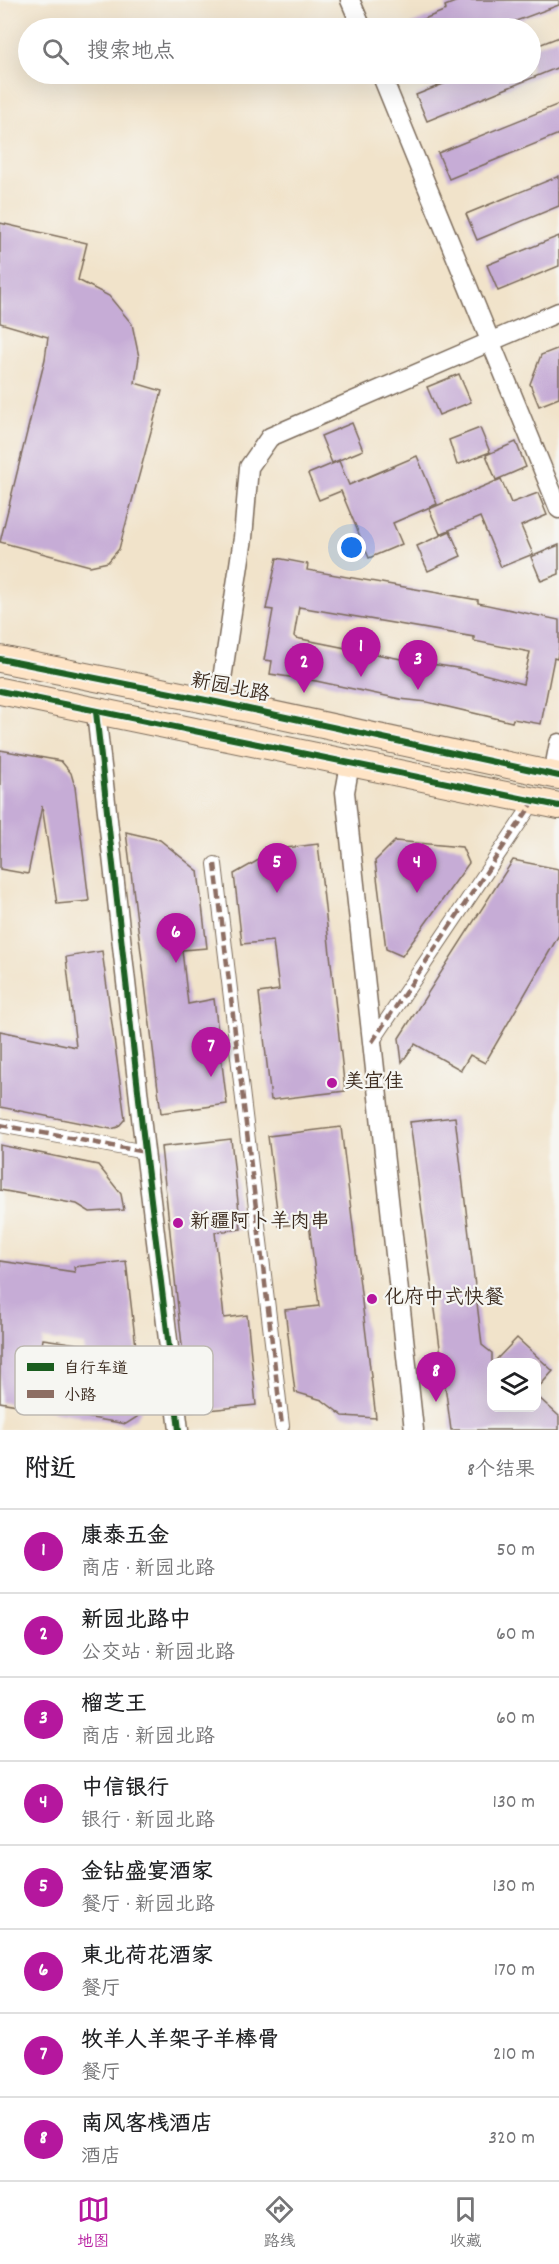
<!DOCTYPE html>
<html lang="zh">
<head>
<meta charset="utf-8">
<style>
  :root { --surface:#fff; --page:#f2f2f2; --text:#202124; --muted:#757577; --line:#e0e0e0; --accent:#b5179e }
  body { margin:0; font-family:Dekko,"LXGW WenKai TC",sans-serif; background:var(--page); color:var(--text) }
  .controls { position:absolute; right:18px; bottom:18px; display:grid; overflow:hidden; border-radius:12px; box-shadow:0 6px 24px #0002 }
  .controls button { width:54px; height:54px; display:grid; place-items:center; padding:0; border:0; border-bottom:2px solid var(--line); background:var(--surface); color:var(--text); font:30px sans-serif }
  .you { position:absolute; left:352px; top:548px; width:21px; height:21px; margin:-15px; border:4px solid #fff; border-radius:50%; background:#1a73e8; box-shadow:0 0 0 9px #1a73e833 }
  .badge { display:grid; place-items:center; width:39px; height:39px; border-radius:50%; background:var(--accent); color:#fff; font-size:20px; font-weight:700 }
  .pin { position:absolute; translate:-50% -50px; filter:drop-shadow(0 2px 3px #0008) }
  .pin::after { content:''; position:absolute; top:32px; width:21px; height:18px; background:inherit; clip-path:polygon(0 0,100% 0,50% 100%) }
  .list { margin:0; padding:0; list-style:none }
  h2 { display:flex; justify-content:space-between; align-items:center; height:78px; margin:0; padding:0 24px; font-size:26px }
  h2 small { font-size:20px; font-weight:400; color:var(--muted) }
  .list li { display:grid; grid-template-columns:39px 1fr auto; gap:18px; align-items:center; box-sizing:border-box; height:84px; padding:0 24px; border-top:2px solid var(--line) }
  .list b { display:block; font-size:22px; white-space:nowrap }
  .list p { margin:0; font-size:20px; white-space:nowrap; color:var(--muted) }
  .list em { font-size:20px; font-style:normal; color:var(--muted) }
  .icon { flex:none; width:33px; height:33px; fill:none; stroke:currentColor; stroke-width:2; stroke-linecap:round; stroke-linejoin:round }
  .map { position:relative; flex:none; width:559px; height:1430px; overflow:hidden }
  .search { position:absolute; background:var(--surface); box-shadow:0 6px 24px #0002; left:18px; right:18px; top:18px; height:66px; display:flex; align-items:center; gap:15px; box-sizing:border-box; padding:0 21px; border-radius:33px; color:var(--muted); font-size:22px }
  .sheet { height:750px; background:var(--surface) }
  nav { display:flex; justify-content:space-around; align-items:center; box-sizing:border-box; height:84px; border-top:2px solid var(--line); background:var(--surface); font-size:16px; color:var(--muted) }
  nav a { display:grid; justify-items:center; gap:3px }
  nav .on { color:var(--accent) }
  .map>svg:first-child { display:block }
</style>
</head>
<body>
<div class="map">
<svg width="559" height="1430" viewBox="0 0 559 1430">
  <rect width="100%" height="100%" fill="#f6f6f2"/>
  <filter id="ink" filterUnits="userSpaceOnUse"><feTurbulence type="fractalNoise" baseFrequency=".0167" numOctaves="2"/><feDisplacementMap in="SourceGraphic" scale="12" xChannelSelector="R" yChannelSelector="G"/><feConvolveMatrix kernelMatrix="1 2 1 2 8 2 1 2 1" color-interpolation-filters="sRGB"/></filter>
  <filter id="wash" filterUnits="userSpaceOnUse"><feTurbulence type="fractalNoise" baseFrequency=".008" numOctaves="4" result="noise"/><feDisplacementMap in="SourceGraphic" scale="24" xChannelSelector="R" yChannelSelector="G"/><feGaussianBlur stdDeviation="1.35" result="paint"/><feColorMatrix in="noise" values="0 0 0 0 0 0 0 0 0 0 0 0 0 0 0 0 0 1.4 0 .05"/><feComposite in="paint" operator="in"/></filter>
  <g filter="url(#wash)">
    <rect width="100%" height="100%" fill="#f1e3ca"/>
    <g id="blocks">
      <g fill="#c6acd6" fill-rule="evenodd">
        <polygon points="460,0 559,0 559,5 497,28 402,28 446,10 445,6"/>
        <polygon points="559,37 559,67 427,121 416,95 468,74 531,74 531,48"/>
        <polygon points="559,104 559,134 449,179 438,153"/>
        <polygon points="559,176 559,206 477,240 466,214"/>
        <polygon points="0,223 87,243 78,280 109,296 132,324 139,357 135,383 162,391 119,549 108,562 90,566 0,542 45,359 48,337 0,323"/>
        <polygon points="559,236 559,266 498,291 487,265"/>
        <polygon points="559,348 559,398 539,406 530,384 541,355"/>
        <polygon points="459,374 471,402 439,415 427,387"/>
        <polygon points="352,423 363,450 332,463 321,436"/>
        <polygon points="480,428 490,452 457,465 449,440"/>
        <polygon points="516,442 526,467 496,480 486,455"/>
        <polygon points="417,456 437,504 393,523 402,544 369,558 341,491 319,500 308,474 339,461 349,485"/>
        <polygon points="501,479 511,503 538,493 547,515 521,526 533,554 501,567 480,517 440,534 429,509"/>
        <polygon points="450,531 461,556 428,571 417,546"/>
        <polygon points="559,545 559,574 541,581 531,557"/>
        <path d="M277,558L308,564L307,570L478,600V603L559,620V647L557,659L554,658L541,724L513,719L512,722L427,702L400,699L316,681L270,674L272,661L264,660L273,610L266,609ZM299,607L474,637V641L530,652L523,684L464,669L411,661L296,638L294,636Z"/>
        <polygon points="0,750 61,761 71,773 75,787 89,901 57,904 42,806 28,874 0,869"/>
        <polygon points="126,832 160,840 198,871 207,948 182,950 188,1004 214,999 227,1104 161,1113"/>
        <polygon points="395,841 462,847 469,863 402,956 386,949 375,861"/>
        <polygon points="318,844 345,1091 271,1100 259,993 279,990 273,941 242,944 234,874 278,849"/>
        <polygon points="513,860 559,869 559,935 485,1063 470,1055 461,1070 415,1044 402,1062 399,1038"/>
        <polygon points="102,951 125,1119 118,1127 111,1129 0,1107 0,1031 76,1047 66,957"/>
        <polygon points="455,1117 482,1345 492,1353 492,1407 537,1407 537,1396 559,1416 559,1430 451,1430 410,1122"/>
        <polygon points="341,1127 376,1418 343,1416 322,1400 295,1392 285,1310 319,1306 309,1223 279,1226 268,1136"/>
        <polygon points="231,1139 241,1229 215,1232 224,1318 247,1315 256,1405 189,1412 161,1147"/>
        <polygon points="0,1145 98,1165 121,1194 124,1210 90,1212 77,1204 0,1190"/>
        <path d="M0,1261L75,1272L74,1267L126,1261L143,1407L137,1417L126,1424L0,1402ZM43,1339L84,1345L88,1380L38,1372Z"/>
        <polygon points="517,1338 553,1371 537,1389 537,1362 494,1362"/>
      </g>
    </g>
  </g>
  <g filter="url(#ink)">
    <use href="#blocks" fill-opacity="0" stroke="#7b6b5a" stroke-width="1.5"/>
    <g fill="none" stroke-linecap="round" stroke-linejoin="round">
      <defs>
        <g id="pedestrian">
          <polyline points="215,864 282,1426"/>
          <polyline points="372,1042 534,801"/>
          <polyline points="0,1125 145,1152"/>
        </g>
        <g id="minor">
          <polyline points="350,0 362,28"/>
          <polyline points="381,74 559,509"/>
          <polyline points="216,702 222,679 243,538 249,467 270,437 559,312"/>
          <polyline points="96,712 142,1126 179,1430"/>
          <polyline points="350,764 345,792 414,1430"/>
          <polyline points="553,774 559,743"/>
        </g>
        <g id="secondary">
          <polyline points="0,659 216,702 559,776"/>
          <polyline points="0,691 559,806"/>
        </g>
      </defs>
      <use href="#pedestrian" stroke="#7b6b5a" stroke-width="16"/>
      <use href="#minor" stroke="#7b6b5a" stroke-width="21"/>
      <use href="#secondary" stroke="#7b6b5a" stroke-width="28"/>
      <use href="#pedestrian" stroke="#fff" stroke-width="14"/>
      <use href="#minor" stroke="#fff" stroke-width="18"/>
      <use href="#secondary" stroke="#fee4c6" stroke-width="26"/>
      <g stroke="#8d6e63" stroke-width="4.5" stroke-dasharray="9 4.5" stroke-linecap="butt">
        <polyline points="215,864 282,1426"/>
        <polyline points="372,1042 534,801"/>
        <polyline points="0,1125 145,1152"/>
      </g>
      <defs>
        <g id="cycleway">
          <polyline points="0,659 216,702 559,776"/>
          <polyline points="0,691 559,806"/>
          <polyline points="96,712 142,1126 179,1430"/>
        </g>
      </defs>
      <use href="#cycleway" stroke="#f6f6f2" stroke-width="10"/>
      <use href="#cycleway" stroke="#1b5e20" stroke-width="6"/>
    </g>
  </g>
  <g fill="#b5179e" stroke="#f6f6f2" stroke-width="2">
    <circle cx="332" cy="1083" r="6"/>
    <circle cx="178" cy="1223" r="6"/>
    <circle cx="372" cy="1299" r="6"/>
  </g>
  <g text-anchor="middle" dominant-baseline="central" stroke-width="4.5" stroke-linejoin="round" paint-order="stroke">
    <g font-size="20" fill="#3b2a1e" stroke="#f6f6f2">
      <text transform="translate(230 689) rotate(11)">新园北路</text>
    </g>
    <g font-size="20" fill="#3b2a1e" stroke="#f6f6f2" text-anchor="start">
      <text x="344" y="1083">美宜佳</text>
      <text x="190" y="1223">新疆阿卜羊肉串</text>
      <text x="384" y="1299">化府中式快餐</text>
    </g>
  </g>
  <rect x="15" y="1346" width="198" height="69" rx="9" fill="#f6f6f2" stroke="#beb9b2" stroke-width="1.5"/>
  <rect x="27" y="1363" width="27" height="8" fill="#1b5e20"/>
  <rect x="27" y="1390" width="27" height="8" fill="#8d6e63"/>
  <g font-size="16" fill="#3b2a1e">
    <text x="64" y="1373">自行车道</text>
    <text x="64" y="1400">小路</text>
  </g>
</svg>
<div class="controls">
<button><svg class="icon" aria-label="layers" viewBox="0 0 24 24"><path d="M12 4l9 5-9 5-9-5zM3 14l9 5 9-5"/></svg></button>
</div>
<div class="you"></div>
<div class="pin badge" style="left:361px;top:677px">1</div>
<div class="pin badge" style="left:304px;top:693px">2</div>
<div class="pin badge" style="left:418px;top:690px">3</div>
<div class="pin badge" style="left:417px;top:893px">4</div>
<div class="pin badge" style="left:277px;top:893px">5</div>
<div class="pin badge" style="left:176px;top:963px">6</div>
<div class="pin badge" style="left:211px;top:1077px">7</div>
<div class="pin badge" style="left:436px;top:1402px">8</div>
<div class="search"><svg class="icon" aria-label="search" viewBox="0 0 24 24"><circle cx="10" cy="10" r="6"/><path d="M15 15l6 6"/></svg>搜索地点</div>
</div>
<section class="sheet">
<h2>附近<small>8个结果</small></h2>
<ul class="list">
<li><span class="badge">1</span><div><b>康泰五金</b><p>商店 · 新园北路</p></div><em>50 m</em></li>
<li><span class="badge">2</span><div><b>新园北路中</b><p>公交站 · 新园北路</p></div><em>60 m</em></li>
<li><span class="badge">3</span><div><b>榴芝王</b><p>商店 · 新园北路</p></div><em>60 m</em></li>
<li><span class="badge">4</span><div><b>中信银行</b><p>银行 · 新园北路</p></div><em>130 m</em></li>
<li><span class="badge">5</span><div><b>金钻盛宴酒家</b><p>餐厅 · 新园北路</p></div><em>130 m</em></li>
<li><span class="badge">6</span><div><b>東北荷花酒家</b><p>餐厅</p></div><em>170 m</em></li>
<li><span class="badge">7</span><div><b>牧羊人羊架子羊棒骨</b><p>餐厅</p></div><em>210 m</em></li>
<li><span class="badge">8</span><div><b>南风客栈酒店</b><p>酒店</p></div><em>320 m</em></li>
</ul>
</section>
<nav>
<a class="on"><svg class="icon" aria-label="map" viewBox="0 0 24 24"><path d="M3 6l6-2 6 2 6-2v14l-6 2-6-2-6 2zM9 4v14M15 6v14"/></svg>地图</a>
<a><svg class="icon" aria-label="directions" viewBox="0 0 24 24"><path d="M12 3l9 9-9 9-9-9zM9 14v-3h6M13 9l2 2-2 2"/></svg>路线</a>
<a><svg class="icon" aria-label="saved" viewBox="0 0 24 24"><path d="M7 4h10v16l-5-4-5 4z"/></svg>收藏</a>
</nav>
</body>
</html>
